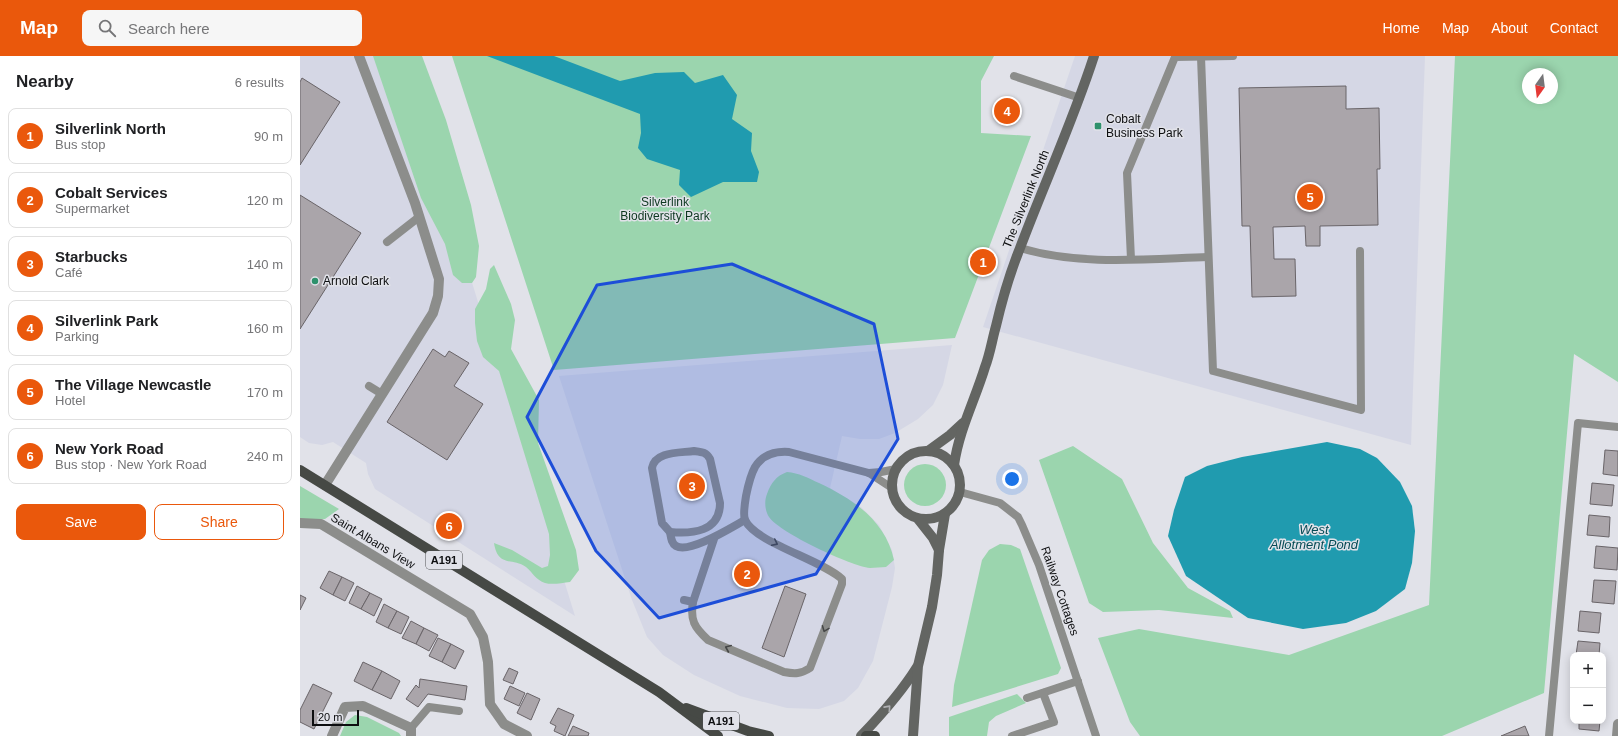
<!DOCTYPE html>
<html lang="en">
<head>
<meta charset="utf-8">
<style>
  :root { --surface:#fff; --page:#f6f6f6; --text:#202124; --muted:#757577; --line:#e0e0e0; --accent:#ea580c }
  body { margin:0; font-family:Helvetica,sans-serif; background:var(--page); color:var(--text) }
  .controls { position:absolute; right:12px; bottom:12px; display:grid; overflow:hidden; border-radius:8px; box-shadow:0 2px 10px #0003 }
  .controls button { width:36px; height:36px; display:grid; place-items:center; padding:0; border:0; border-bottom:1px solid var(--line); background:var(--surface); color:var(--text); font:20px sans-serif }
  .compass { position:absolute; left:1222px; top:12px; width:36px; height:36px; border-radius:50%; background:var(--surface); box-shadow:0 2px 10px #0003; rotate:194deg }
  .scale { position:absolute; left:12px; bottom:10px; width:47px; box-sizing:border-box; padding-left:4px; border:2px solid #0d0e10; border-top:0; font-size:11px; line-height:14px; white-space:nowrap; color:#0d0e10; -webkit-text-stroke:3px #e1e2e9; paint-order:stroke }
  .you { position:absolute; left:712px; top:423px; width:14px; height:14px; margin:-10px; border:3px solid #fff; border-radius:50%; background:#1a73e8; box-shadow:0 0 0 6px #1a73e833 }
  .badge { display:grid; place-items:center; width:26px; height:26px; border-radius:50%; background:var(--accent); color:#fff; font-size:13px; font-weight:700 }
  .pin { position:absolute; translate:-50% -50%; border:2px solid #fff; box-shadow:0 1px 4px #0006 }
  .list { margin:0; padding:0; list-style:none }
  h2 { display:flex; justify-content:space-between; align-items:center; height:52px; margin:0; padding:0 16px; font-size:17px }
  h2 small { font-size:13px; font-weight:400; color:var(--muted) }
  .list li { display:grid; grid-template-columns:26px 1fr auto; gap:12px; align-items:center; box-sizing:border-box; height:56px; margin:0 8px 8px; padding:0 8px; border:1px solid var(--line); border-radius:8px }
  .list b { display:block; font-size:15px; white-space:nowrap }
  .list p { margin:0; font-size:13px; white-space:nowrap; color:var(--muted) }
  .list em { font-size:13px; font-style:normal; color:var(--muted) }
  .actions { display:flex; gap:8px; padding:12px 16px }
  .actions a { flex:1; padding:9px 0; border:1px solid var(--accent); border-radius:8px; text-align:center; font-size:14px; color:var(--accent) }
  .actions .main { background:var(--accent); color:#fff }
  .icon { flex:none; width:22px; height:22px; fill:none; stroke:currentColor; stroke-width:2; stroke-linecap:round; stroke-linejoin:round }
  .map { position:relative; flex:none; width:1318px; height:680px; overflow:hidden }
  header { display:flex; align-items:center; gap:24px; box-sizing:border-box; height:56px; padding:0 20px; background:var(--accent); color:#fff }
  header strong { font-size:19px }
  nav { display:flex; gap:22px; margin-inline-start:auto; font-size:14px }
  .search { width:280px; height:36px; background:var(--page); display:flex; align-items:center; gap:10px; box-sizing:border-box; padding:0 14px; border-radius:8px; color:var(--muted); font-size:15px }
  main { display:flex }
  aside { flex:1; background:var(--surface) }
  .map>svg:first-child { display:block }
</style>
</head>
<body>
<header>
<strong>Map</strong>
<div class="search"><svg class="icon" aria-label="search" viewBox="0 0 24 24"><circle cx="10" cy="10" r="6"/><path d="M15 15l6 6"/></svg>Search here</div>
<nav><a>Home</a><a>Map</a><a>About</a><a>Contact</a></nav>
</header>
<main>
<aside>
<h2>Nearby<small>6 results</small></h2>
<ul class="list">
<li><span class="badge">1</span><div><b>Silverlink North</b><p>Bus stop</p></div><em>90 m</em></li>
<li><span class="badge">2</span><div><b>Cobalt Services</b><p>Supermarket</p></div><em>120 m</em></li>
<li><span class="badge">3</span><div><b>Starbucks</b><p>Café</p></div><em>140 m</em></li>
<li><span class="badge">4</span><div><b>Silverlink Park</b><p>Parking</p></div><em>160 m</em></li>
<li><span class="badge">5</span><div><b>The Village Newcastle</b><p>Hotel</p></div><em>170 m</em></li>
<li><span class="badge">6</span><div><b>New York Road</b><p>Bus stop · New York Road</p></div><em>240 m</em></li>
</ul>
<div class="actions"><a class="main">Save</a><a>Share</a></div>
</aside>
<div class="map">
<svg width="1318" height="680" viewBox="0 0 1318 680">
  <rect width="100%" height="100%" fill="#e1e2e9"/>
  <g fill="#d5d7e5">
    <polygon points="0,0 102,0 275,560 75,433 68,418 66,407 33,386 22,389 9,387 0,381"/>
    <polygon points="775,0 1125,0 1111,389 683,271"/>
    <polygon points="652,289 643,329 633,349 618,363 595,377 579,383 560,383 542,380 530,432 561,451 579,469 592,494 595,512 592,531 573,605 558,632 544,645 519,653 487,652 440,640 394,619 363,599 347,581 332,544 259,320"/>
  </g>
  <g fill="#9bd5ae" fill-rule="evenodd">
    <polygon points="73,0 122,0 146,64 171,149 179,190 176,221 172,227 162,227 153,219 145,188 121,142"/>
    <polygon points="152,0 694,0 681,25 681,77 731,80 655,282 254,314"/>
    <path d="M1155,0H1318V326L1274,298L1244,637L1142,680H840L830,666L798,582L839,573L989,599L1129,549ZM1228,18H1252V42H1228Z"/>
    <path d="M194,209L211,248L215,264L211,293L239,344L238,387L276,494L279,514L270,526C262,527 252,529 245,527C236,524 233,517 226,511C212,501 198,512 194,487L212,494L242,512L248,510L250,499L249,478L199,315L183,301L177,285L175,267V253L186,233L190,213Z"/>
    <polygon points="773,390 822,423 853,487 888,532 930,555 933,562 859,554 803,556 789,547 739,404"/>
    <circle cx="625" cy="429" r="21"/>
    <path d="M487,416C499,417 508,422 519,427C553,443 586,465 594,504L586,511C581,511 575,512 570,512C551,510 480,477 469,461C465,455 464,445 467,438C471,427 476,420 487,416Z"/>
    <polygon points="0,430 39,453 25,463 0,463"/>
    <polygon points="700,488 711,489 720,493 761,612 758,618 652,651 654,629 682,504 689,494"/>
    <polygon points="717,638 726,647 696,660 689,666 687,680 649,680 649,661"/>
    <polygon points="55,659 67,661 99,677 101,680 40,680 46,666"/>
  </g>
  <g fill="#209baf">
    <polygon points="187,0 254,0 320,25 355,17 384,16 395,27 423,19 437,39 432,63 452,77 451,95 459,116 457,126 423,126 391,141 379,129 380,114 347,103 338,92 341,77 340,58"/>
    <polygon points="1027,386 1060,393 1077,402 1100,426 1112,450 1115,475 1112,507 1105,533 1076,555 1046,567 1003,573 948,562 886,520 868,480 874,454 885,421 907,410 942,401"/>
  </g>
  <g fill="#aaa5aa" stroke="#696468">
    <polygon points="2,22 40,46 0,109 0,26"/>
    <polygon points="1046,30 1046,53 1079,52 1080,113 1077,113 1078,169 1020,170 1020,190 1006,190 1005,170 973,171 974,203 995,203 996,240 952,241 950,170 942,170 939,32"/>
    <polygon points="0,139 61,177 0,273"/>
    <polygon points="133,293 145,301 149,295 169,307 154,330 183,348 147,404 87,366"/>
    <polygon points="1305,394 1318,395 1318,420 1303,418"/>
    <polygon points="1292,427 1314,429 1312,450 1290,448"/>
    <polygon points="1289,459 1310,461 1309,481 1287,479"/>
    <polygon points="1296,490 1318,492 1317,514 1294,512"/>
    <polygon points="29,515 42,521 33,539 20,532"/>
    <polygon points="42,521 54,527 45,545 33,539"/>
    <polygon points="1294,524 1316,525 1314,548 1292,546"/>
    <polygon points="57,530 70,537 61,553 49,547"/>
    <polygon points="485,530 506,538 484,601 462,592"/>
    <polygon points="70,537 82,543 74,560 61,553"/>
    <polygon points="0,539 6,542 0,554"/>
    <polygon points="84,548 97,555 88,572 76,566"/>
    <polygon points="97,555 109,561 101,578 88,572"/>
    <polygon points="1280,555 1301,557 1299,577 1278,575"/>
    <polygon points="111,565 124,572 116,588 102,582"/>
    <polygon points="124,572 138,579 129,595 116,588"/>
    <polygon points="138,582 151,588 142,606 129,600"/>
    <polygon points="1278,585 1300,587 1299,599 1276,599"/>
    <polygon points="151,588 164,595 155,613 142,606"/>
    <polygon points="63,606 82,615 72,634 54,625"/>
    <polygon points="209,612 218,616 213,628 203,624"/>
    <polygon points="82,615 100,625 91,643 72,634"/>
    <polygon points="120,623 167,630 165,644 128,638 118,651 106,643 116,629 119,632"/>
    <polygon points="13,628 32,637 14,673 0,666 0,654"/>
    <polygon points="210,630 225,637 219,650 204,643"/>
    <polygon points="227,637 240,643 231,664 217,657"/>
    <polygon points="258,652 274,659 265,680 254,675 256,670 250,667"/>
    <polygon points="1279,665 1300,665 1299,675 1279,673"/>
    <polygon points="273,670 289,677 288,680 268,680"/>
    <polygon points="1225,670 1229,680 1201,680"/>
  </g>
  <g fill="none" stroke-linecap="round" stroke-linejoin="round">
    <g stroke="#8c8d8b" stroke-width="8">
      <polyline points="901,1 913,315 1061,354 1060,195"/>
      <polyline points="714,20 780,42"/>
      <polyline points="87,186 119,161"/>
      <path d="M720,192C781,210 846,203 908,201"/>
      <polyline points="831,203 827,117 875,1 933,0"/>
      <polyline points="69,330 82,338"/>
      <path d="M394,395C402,396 406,396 410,403L420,447C420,476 392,478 370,476L362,467L352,412C355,395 380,397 394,395Z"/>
      <polyline points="569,417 581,416 596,413"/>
      <polyline points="660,436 700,447 718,461 722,469 739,509 796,680"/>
      <path d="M370,476C371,481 371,487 376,490C390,498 432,471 445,464"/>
      <path d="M414,483L393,546C390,564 394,571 408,584L484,616C495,618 501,618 510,612L542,528V523C520,503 456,487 445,464C443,459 445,446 446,440C448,430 450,420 455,411C463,398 475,395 489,396L569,417L592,432"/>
      <polyline points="384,544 393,546"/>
      <polyline points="727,642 778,625"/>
      <polyline points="111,672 129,651 159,655"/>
      <polyline points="712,680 754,666 743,637"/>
      <polyline points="1249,680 1278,367 1318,371"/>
    </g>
    <g stroke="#8c8d8b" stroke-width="10">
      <polyline points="25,429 133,257 138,240 139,223 115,147 59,0"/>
      <polyline points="0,467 21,468 170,558 183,581 188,606 190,648 204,668 227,680"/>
      <polyline points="32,680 45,651 63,650 111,672 111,680"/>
      <polyline points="1317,680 1318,668"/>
    </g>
    <g stroke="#636562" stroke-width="10">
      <circle cx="626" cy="429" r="34"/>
      <polyline points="628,395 650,379 663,367"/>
      <path d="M654,409C659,374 675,344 685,311C690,298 692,284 696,270C702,244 710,217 720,192C744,128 773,65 794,0"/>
      <polyline points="618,463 633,482 639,494"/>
      <path d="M561,680C582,658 601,637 617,611"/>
      <polyline points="613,680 618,610 632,551 637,519 639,494 645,458"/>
    </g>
    <g stroke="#464945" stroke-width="10">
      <polyline points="0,414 359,636 418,680"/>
      <polyline points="386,652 448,675 469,680"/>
      <polyline points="566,680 575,680"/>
    </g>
  </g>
  <defs><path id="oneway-chevron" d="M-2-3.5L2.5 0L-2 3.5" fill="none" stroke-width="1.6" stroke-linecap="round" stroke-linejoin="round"/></defs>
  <g stroke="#464747">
    <use href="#oneway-chevron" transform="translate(475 487) rotate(26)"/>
    <use href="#oneway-chevron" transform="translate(525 573) rotate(111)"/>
    <use href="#oneway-chevron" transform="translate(428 592) rotate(-157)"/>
  </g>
  <use stroke="#afb0b3" href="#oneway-chevron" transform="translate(588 652) rotate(-48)"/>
  <path fill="#1d4ed8" fill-opacity="0.2" stroke="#1d4ed8" stroke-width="3" stroke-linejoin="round" d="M432,208L574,268L598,383L516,518L359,562L296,495L227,361L297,229Z"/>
  <g fill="#2e916c" stroke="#e1e2e9" stroke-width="1.5">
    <rect x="794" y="66" width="8" height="8" rx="2"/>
    <circle cx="15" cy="225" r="4"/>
  </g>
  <g text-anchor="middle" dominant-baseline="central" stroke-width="3" stroke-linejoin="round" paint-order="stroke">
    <g fill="#e1e2e9" stroke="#4d4e51" stroke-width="1">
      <rect x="126" y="495" width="36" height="18" rx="3"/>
      <rect x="403" y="656" width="36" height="18" rx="3"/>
    </g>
    <g font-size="11" font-weight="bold" fill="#0d0e10">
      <text x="144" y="504">A191</text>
      <text x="421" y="665">A191</text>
    </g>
    <g font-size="12" fill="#0d0e10" stroke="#e1e2e9" text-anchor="start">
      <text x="806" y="63">Cobalt<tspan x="806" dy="14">Business Park</tspan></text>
      <text x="23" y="225">Arnold Clark</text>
    </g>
    <g font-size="12" fill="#0d0e10" stroke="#e1e2e9">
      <text transform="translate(726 143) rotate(-68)">The Silverlink North</text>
      <text transform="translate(73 485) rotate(31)">Saint Albans View</text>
      <text transform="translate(760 535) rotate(71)">Railway Cottages</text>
    </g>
    <g font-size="12" fill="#0d3820" stroke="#e1e2e9">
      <text x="365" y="146">Silverlink<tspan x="365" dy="14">Biodiversity Park</tspan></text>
    </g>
    <g font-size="13" font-style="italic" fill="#054b55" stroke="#e1e2e9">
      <text x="1014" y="473">West<tspan x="1014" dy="15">Allotment Pond</tspan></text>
    </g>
  </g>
</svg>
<div class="controls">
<button>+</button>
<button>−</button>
</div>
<svg class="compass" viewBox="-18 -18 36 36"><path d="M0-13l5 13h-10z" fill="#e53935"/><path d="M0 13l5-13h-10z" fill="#757577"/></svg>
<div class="scale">20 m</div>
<div class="you"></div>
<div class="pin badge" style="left:683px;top:206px">1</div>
<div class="pin badge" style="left:447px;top:518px">2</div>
<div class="pin badge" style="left:392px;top:430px">3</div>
<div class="pin badge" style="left:707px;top:55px">4</div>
<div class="pin badge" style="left:1010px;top:141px">5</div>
<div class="pin badge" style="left:149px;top:470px">6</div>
</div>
</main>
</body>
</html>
